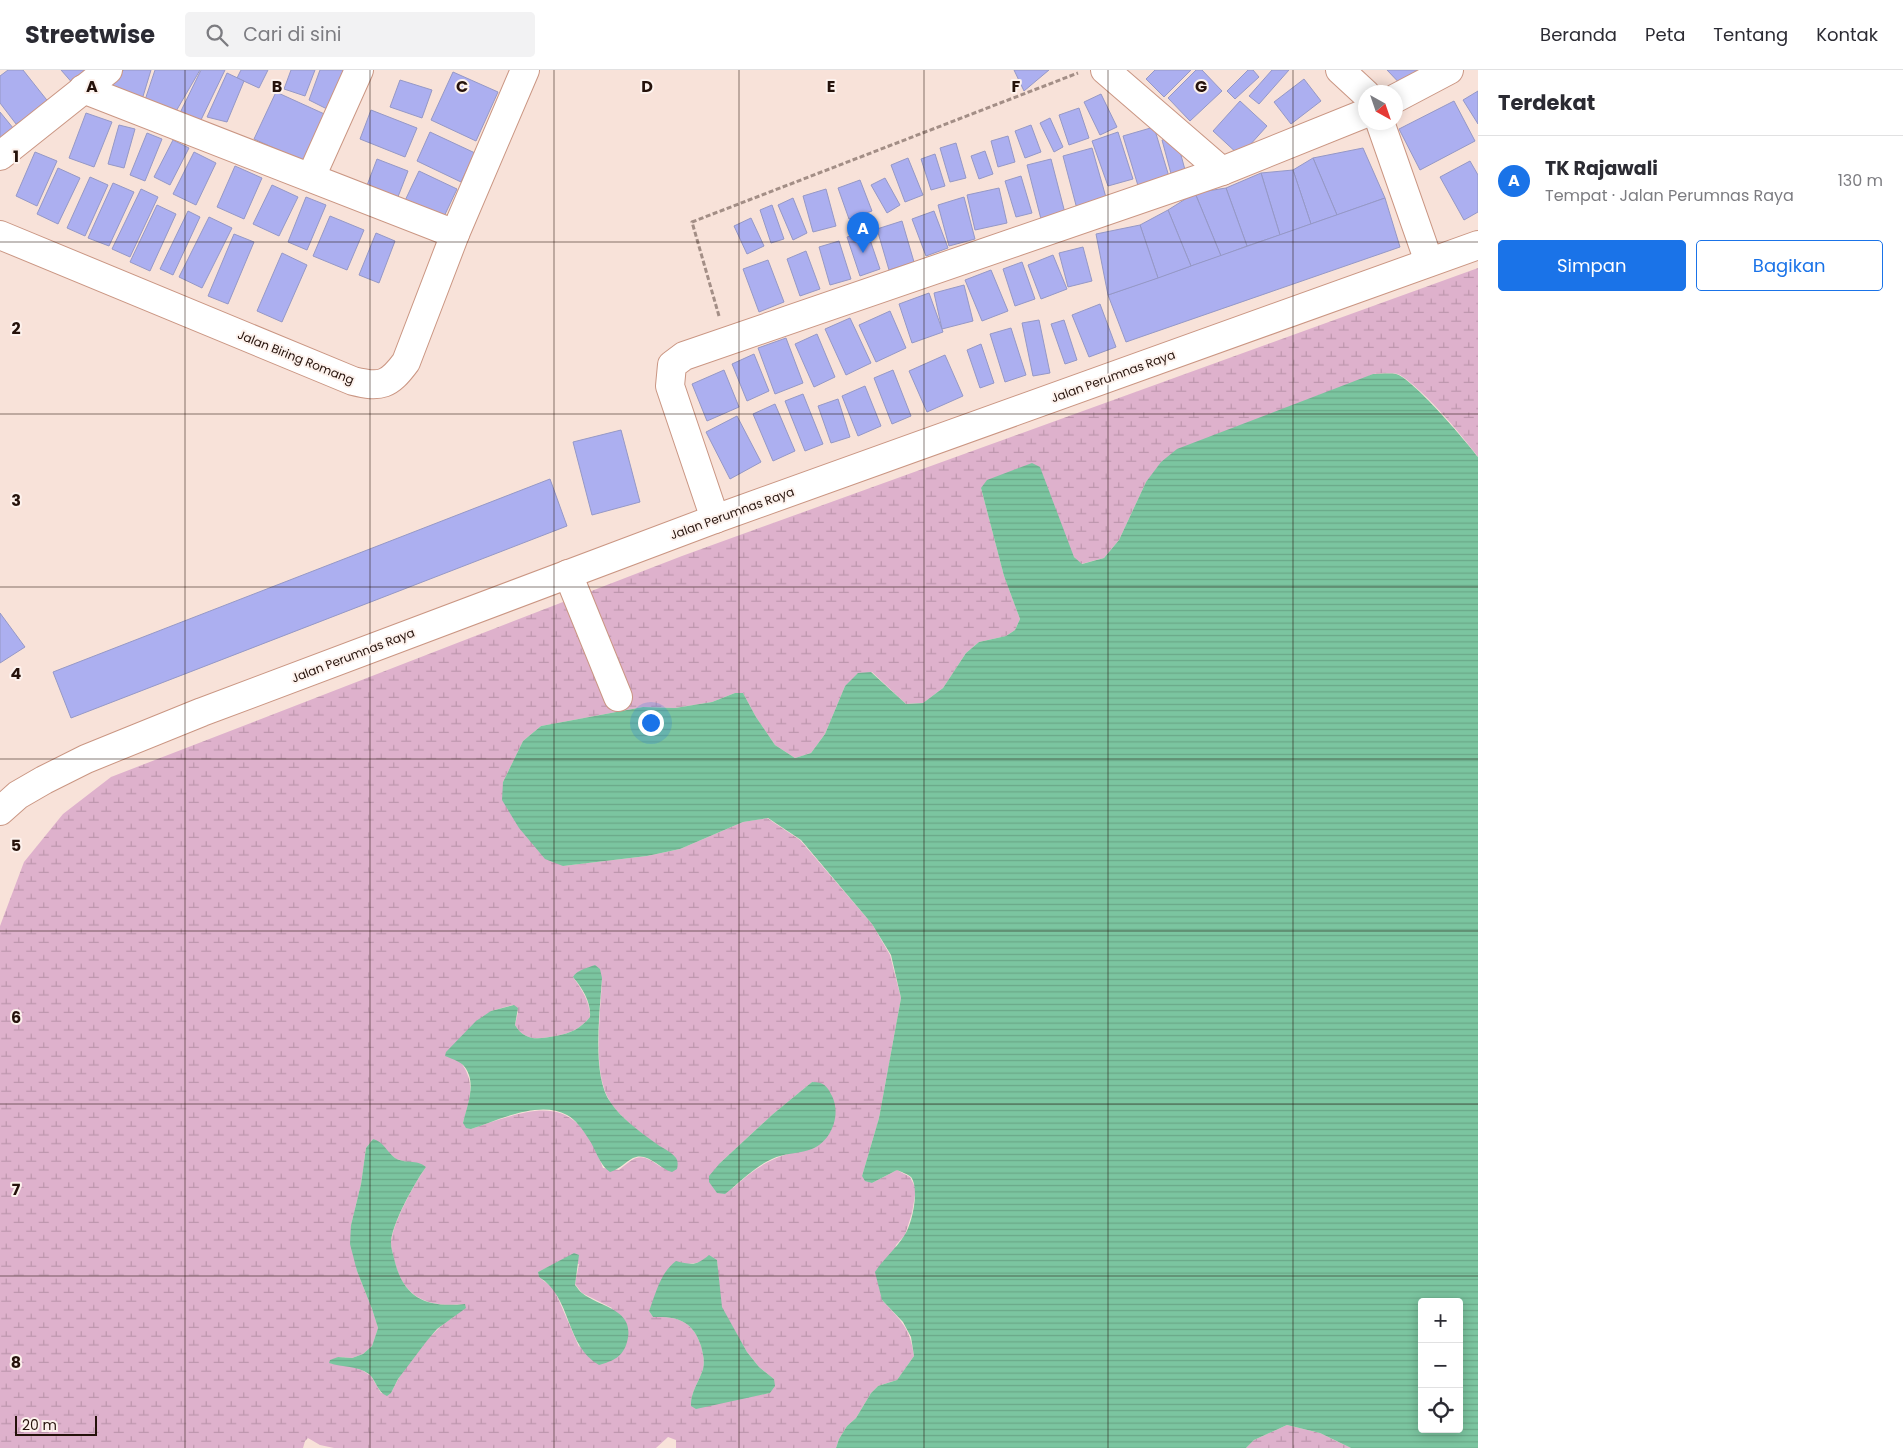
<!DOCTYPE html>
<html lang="id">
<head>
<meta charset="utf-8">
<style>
  :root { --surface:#fff; --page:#f2f2f3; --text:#2b2b33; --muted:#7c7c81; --line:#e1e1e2; --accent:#1a73e8 }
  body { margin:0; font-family:Poppins,sans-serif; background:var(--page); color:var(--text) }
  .controls { position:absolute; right:15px; bottom:15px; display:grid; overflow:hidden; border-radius:5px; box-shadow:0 2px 12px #0003 }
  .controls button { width:45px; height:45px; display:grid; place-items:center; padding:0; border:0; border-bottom:1px solid var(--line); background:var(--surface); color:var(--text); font:25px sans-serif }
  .compass { position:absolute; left:1358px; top:15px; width:45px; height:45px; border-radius:50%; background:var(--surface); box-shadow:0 2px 12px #0003; rotate:140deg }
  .scale { position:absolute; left:15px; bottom:12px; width:82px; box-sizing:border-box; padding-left:5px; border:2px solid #25120b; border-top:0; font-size:14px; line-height:18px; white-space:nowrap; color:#25120b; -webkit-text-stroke:4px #fdf2ed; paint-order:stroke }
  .you { position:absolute; left:650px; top:652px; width:18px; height:18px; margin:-12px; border:4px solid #fff; border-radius:50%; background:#1a73e8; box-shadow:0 0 0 8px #1a73e833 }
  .badge { display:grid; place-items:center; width:32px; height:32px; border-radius:50%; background:var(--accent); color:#fff; font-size:16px; font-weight:700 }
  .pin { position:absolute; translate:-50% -41px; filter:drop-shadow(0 1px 2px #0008) }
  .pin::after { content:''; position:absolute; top:26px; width:18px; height:15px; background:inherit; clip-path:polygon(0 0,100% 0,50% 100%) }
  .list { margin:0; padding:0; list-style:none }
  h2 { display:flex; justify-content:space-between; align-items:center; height:65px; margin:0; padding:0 20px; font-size:21px }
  h2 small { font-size:16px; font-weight:400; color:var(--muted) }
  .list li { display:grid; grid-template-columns:32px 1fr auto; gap:15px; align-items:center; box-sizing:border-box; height:90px; padding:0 20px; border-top:1px solid var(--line) }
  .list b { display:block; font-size:19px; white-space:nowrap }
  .list p { margin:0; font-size:16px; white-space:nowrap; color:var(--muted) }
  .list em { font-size:16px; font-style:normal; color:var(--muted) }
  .actions { display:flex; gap:10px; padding:15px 20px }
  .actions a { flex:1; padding:11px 0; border:1px solid var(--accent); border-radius:5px; text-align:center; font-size:18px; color:var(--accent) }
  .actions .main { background:var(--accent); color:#fff }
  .icon { flex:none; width:28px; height:28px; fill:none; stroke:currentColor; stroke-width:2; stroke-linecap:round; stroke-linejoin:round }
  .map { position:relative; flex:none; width:1478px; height:1378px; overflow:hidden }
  header { display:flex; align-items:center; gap:30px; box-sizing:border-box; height:70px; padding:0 25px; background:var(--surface); border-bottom:1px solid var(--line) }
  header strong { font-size:24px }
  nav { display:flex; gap:28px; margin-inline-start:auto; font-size:18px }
  .search { width:350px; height:45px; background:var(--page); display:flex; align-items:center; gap:12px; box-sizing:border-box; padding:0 18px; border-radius:5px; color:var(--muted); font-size:19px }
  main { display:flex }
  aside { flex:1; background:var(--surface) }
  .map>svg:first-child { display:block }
</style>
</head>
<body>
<header>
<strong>Streetwise</strong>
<div class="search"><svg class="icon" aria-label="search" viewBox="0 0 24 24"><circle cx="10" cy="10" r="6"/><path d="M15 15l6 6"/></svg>Cari di sini</div>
<nav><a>Beranda</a><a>Peta</a><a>Tentang</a><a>Kontak</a></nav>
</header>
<main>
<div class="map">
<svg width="1478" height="1378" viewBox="0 0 1478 1378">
  <defs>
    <pattern id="wetland-marsh" width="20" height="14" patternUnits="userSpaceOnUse" patternTransform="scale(1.25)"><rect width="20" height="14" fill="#deb1cc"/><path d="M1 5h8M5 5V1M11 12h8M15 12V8" fill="none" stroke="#be97ae"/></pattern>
    <pattern id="water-rules" width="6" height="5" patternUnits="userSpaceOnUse" patternTransform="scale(1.25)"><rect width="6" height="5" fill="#7bc5a0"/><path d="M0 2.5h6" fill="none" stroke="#6aa888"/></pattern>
  </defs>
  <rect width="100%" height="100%" fill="#f8e2d9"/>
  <g fill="url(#wetland-marsh)" fill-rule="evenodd">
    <path d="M1478,198V387C1462,365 1423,319 1400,305C1393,302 1380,304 1373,304L1146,412L1119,470L1104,488L1081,494L1074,487L981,418L1004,506L1020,549L1015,560L1006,566L979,572L966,583L943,618L923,633L906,634L872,602L845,616L825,664L811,683L795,688L775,675L756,647L743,623H735L712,632L675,638L643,637L541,656L523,671L503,712L563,796L647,786L680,779L743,752L767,748L800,770L872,854L890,885L901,928L879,1048L862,1106L872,1113L897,1100L910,1107L916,1119L912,1143L905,1165L896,1175L882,1230C901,1251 910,1257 914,1286L897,1310L878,1316L871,1323L856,1348L847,1356L839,1369L836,1378H676V1370L668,1367L656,1378H334L320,1375L308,1368L305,1371L303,1378H0V856L24,792L63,744L111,707L682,486ZM573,907L602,908C601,943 591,1004 611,1033C624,1053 656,1074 675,1087L661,1097C641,1083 638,1084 619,1100L603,1098C575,1019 534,1038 471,1059L463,1053C469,1030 476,1015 462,994L491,941L513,935L518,942L515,955C525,972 539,969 556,966C571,963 580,959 590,947C590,931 582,920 573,907ZM812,1012L791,1083C766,1090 752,1101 733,1118L720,1093L773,1044ZM373,1069L396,1089L426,1097C415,1112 391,1156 391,1174C391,1178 393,1184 394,1189C403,1228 427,1238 465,1234C457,1247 447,1250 437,1260C418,1278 402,1300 391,1323H381L371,1306L359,1298L330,1293L338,1287L352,1288L363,1284L372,1276L378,1258L372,1239L357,1201L351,1155L361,1114L366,1078ZM717,1190L721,1237L747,1282L759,1297L774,1309L770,1323L691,1336C690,1323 699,1312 703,1299C705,1291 703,1284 701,1276C693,1251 678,1246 653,1247L649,1241L655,1227L688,1194ZM556,1193L579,1194L575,1214L582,1223L612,1238L579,1277L554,1219L539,1207L538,1202Z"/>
    <polygon points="1287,1355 1320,1363 1351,1378 1246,1378 1254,1370"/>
  </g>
  <g fill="url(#water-rules)" fill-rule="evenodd">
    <path d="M1373,304C1380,304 1389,303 1396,304C1411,307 1467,372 1478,387V1378H1351L1320,1363L1287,1355L1254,1370L1246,1378H836L839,1369L847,1356L856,1348L871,1323L878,1316L897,1310L914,1286L911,1267L903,1252L882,1230L875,1202C884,1188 895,1180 904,1166C912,1155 920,1119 911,1107C908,1104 901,1102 897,1100L872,1113L865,1111L862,1106L879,1048L901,928L891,885L872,854L801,770L768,748L743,752L680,779L647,786L563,796L545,789L519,758L502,730L503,712L523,671L541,656L643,637L675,638L712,632L735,623H743L756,647L775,675L795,688L811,683L825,664L845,616L858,603L871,602L906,634L923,633L943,618L966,583L979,572L1006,566L1015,560L1020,549L1004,506L981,418L987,410L1032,393L1040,397L1074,487L1082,494L1104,488L1119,470L1146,412L1161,392L1177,379ZM1422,1232H1459V1359H1422Z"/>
    <path d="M595,895L600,899L602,908C600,942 591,1006 611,1033C621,1048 639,1061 654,1072C660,1077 671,1081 676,1088C678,1091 678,1095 677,1099L672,1102C660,1099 647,1081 633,1088C625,1092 620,1099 610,1102C599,1095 596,1079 588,1068C583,1060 576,1050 567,1045C539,1030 499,1050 471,1059L466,1058L463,1053C467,1035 478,1011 463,995C459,991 450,988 445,986L446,982L476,951L491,941L514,935L518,938L515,955C525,972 539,969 556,966C571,963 580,959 590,947C591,932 583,919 573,907C577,900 587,898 595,895Z"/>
    <path d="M812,1012C824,1012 827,1016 832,1026C842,1046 830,1074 809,1080C797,1084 784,1083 772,1089C754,1097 740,1112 725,1124L717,1123L709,1112V1106L720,1093L773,1044Z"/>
    <path d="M373,1069C383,1071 387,1082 395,1088C404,1094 417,1089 426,1097C415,1112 391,1155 391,1173C391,1178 393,1184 394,1188C403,1229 427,1238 465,1234L466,1238L437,1259L426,1272L398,1309L391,1323L387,1326C377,1322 376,1310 369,1304C357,1295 343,1298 329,1293L330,1290L338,1287L352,1288L363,1284L372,1276L378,1258L372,1239L357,1201L350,1174L351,1155L361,1114L366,1078Z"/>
    <path d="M574,1183L579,1185L575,1215C577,1217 579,1221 582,1223C601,1238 636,1239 627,1272C623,1287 613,1291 599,1295C565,1276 572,1227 539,1207L538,1202Z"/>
    <path d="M709,1185L717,1190L722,1237L747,1282L759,1297L774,1309L775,1316L770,1323L696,1339L691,1336C690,1323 699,1312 703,1299C705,1291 703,1284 701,1276C693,1251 678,1246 653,1247L649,1241C656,1223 660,1203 676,1191C692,1195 696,1196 709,1185Z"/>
  </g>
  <g fill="#acaff0" stroke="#9598c6">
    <polygon points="8,0 23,0 50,34 16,54 0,33 0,6"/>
    <polygon points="61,0 97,0 75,16"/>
    <polygon points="124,0 151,0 141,33 103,17"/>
    <polygon points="155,0 200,0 175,43 145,30"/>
    <polygon points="201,0 225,0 200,52 179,45"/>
    <polygon points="241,0 268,0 259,18 237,8"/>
    <polygon points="291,0 315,0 305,26 284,19"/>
    <polygon points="320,0 353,0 333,42 309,30"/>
    <polygon points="1014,0 1049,0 1024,21"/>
    <polygon points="1155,0 1191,0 1164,27 1146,9"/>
    <polygon points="1196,0 1202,0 1222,21 1190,51 1168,28"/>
    <polygon points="1248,0 1253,0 1259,7 1235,29 1227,21"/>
    <polygon points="1272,0 1289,0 1259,34 1249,26"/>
    <polygon points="1387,0 1427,0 1406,20"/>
    <polygon points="453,2 498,22 476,71 431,50"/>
    <polygon points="227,3 244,11 227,52 207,47"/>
    <polygon points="1304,9 1321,31 1291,54 1274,32"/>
    <polygon points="400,10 432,20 422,48 390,37"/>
    <polygon points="1478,21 1478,54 1463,30"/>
    <polygon points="276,22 331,47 309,94 254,69"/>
    <polygon points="1101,24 1117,57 1100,65 1084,32"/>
    <polygon points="1240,31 1267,56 1240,86 1213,61"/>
    <polygon points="1454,31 1475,71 1420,100 1399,59"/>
    <polygon points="1079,38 1089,68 1069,75 1059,45"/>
    <polygon points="371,40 417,58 405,87 360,69"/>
    <polygon points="0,42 18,64 0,78"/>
    <polygon points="86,43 112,52 94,97 69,88"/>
    <polygon points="1050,48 1063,77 1054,82 1040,53"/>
    <polygon points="119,55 135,59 124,98 108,94"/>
    <polygon points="1031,55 1041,82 1025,88 1015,61"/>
    <polygon points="1154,57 1170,110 1139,119 1123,66"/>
    <polygon points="430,62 475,83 461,112 417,91"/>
    <polygon points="1118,62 1133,109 1108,116 1092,71"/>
    <polygon points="147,63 162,69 145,111 130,105"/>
    <polygon points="1008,66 1015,92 998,97 991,71"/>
    <polygon points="1176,67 1187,107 1173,111 1162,70"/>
    <polygon points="173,70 189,78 170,115 154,107"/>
    <polygon points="956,73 966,108 950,112 940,78"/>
    <polygon points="1092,78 1107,131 1077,139 1063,86"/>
    <polygon points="1363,78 1385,128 1337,145 1313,88"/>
    <polygon points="985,81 993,104 979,109 971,86"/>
    <polygon points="35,82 57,91 37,136 16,126"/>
    <polygon points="194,82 216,93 196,135 173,124"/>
    <polygon points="935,84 945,116 931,120 921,89"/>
    <polygon points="908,88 923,125 905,132 891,95"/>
    <polygon points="1313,88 1337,145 1311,154 1293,100"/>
    <polygon points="377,89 408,101 394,137 363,126"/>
    <polygon points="1051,89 1065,143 1041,149 1027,95"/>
    <polygon points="1470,91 1478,105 1478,142 1464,150 1440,107"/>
    <polygon points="235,96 262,108 244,149 217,137"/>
    <polygon points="58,98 80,108 58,154 37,144"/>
    <polygon points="1293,100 1311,154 1280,165 1261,103"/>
    <polygon points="419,101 457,119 440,155 402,137"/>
    <polygon points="1261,103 1280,165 1247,176 1226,118"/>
    <polygon points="1021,106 1032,143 1016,147 1005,111"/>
    <polygon points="90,107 108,115 85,166 67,158"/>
    <polygon points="885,108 900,135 887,143 871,115"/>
    <polygon points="860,110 872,141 849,149 838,118"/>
    <polygon points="113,113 134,122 109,176 88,168"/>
    <polygon points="272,115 298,127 279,166 253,154"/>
    <polygon points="999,118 1007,153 975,160 967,125"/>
    <polygon points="1226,118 1247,176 1221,186 1195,123"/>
    <polygon points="141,119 158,127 130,187 112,179"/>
    <polygon points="826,119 836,156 813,162 803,126"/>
    <polygon points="1195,123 1221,186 1191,196 1168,140"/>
    <polygon points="306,127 326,135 307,180 288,172"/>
    <polygon points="964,127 975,169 949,176 938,135"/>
    <polygon points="793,128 807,163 793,170 778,135"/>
    <polygon points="1385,128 1400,177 1126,272 1108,225"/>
    <polygon points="157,135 176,144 150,201 130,192"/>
    <polygon points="772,135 784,169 771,173 760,140"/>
    <polygon points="1168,140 1191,196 1158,208 1140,155"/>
    <polygon points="188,141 200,147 173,205 160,199"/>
    <polygon points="934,141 948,178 926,186 912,149"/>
    <polygon points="330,146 364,160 347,200 313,186"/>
    <polygon points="209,147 232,158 202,218 179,207"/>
    <polygon points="751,148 764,176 747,184 734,156"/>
    <polygon points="902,151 914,192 889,200 877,159"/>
    <polygon points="1140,155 1158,208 1108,225 1096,164"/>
    <polygon points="867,161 880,199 860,206 847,167"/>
    <polygon points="376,163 395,171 379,213 359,205"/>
    <polygon points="234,164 254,172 228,234 208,226"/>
    <polygon points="839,171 851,209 830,215 819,177"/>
    <polygon points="1083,177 1092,211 1068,217 1059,183"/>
    <polygon points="806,181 820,219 800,226 787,189"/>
    <polygon points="282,183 307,195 282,252 257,241"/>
    <polygon points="1053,185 1067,219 1041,229 1028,195"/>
    <polygon points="768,190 784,232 759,242 743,199"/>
    <polygon points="1022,192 1035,229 1015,236 1003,199"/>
    <polygon points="991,200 1008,241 982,251 965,210"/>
    <polygon points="964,215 973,251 942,259 934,223"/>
    <polygon points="929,223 943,262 912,273 899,234"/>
    <polygon points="1100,234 1116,277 1089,287 1072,245"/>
    <polygon points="890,241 906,278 876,292 859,255"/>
    <polygon points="850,248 871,293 846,305 825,259"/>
    <polygon points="1039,250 1050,303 1033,306 1022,253"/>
    <polygon points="1064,250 1077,290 1065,294 1051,254"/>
    <polygon points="1011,258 1026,305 1005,312 990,264"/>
    <polygon points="817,264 835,307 814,317 795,274"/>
    <polygon points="786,268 803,313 775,324 758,278"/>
    <polygon points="981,274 994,313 980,318 967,280"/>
    <polygon points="754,284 769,321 747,331 732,294"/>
    <polygon points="945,285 963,326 927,342 909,301"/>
    <polygon points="724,300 739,337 707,351 692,314"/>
    <polygon points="893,300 911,346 892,354 874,308"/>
    <polygon points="865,316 881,356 858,366 842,326"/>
    <polygon points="803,324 823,374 805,381 785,331"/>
    <polygon points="838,329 850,367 831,373 818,336"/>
    <polygon points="775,334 795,381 773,391 753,344"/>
    <polygon points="737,346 761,392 730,409 706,362"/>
    <polygon points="621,360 640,432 592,445 573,372"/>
    <polygon points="550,409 567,456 71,648 53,602"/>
    <polygon points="0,543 25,577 0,593"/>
  </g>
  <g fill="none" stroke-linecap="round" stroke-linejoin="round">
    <defs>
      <g id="minor">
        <polyline points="1105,0 1222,101"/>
        <polyline points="1340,0 1366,24"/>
        <polyline points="83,19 455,164"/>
        <polyline points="1396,28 1449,0"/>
        <polyline points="1380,52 1429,192"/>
        <polyline points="0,86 108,0"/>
        <polyline points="311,107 359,0"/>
        <path d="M0,165L353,311C381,318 389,315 406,292L455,164L525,0"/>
        <polyline points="715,449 670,316 672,295 684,286 1222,101 1366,43"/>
        <polyline points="568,504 618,627"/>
        <polyline points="0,741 18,725 44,710 86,689 202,642 715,449 1478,175"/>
      </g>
    </defs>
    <use href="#minor" stroke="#ca9683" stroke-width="30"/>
    <polyline stroke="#a38e86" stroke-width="3" stroke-dasharray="5 2.5" stroke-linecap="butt" points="719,246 692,152 1078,3"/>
    <use href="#minor" stroke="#fff" stroke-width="28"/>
  </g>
  <path fill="none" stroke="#25120b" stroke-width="1" stroke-opacity="0.55" d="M185,0V1378M370,0V1378M554,0V1378M739,0V1378M924,0V1378M1108,0V1378M1293,0V1378M0,172H1478M0,344H1478M0,517H1478M0,689H1478M0,861H1478M0,1034H1478M0,1206H1478"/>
  <g text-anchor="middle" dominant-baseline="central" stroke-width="4" stroke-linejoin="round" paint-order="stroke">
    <g font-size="12" fill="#25120b" stroke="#fdf2ed">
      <text transform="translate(296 287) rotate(22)">Jalan Biring Romang</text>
      <text transform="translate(1113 306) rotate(-20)">Jalan Perumnas Raya</text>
      <text transform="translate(732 443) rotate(-20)">Jalan Perumnas Raya</text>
      <text transform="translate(353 585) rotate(-21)">Jalan Perumnas Raya</text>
    </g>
  </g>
  <g font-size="16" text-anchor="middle" font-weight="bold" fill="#25120b" stroke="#fdf2ed" stroke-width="4" stroke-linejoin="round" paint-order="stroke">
    <text x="92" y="22">A</text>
    <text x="277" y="22">B</text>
    <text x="462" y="22">C</text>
    <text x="647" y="22">D</text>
    <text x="831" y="22">E</text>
    <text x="1016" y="22">F</text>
    <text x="1201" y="22">G</text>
    <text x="16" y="92">1</text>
    <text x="16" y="264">2</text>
    <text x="16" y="436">3</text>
    <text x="16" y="609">4</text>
    <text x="16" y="781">5</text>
    <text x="16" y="953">6</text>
    <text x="16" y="1125">7</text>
    <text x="16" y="1298">8</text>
  </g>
</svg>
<div class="controls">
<button>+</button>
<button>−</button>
<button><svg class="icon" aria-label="locate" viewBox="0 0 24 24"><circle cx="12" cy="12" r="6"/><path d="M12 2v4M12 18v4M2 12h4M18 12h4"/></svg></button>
</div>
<svg class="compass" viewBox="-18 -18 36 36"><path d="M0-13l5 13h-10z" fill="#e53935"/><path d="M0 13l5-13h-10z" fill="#7c7c81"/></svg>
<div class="scale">20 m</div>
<div class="you"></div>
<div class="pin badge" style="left:863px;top:183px">A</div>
</div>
<aside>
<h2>Terdekat<small></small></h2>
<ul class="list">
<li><span class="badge">A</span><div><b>TK Rajawali</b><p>Tempat · Jalan Perumnas Raya</p></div><em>130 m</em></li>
</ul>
<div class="actions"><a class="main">Simpan</a><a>Bagikan</a></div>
</aside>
</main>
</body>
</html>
